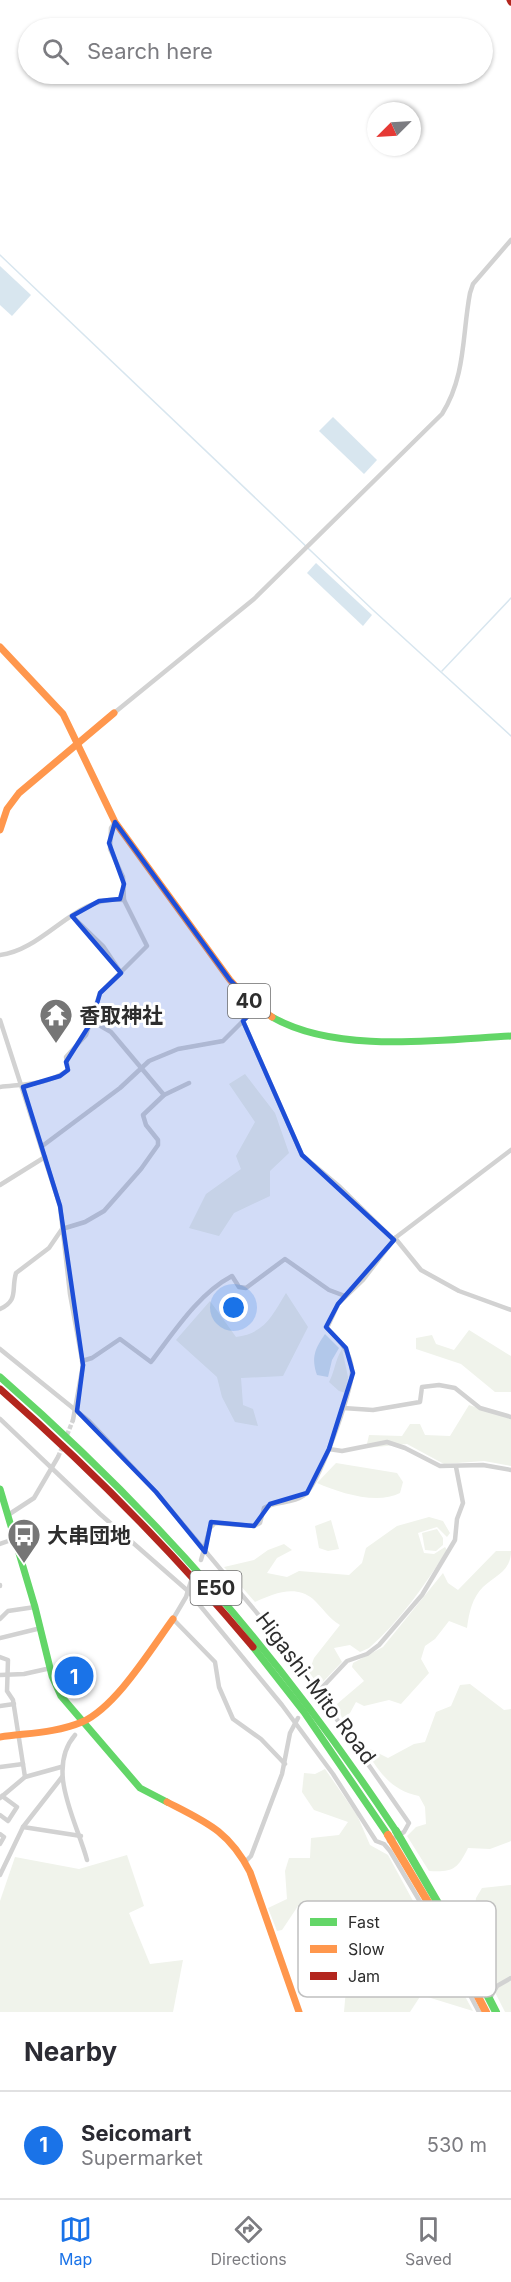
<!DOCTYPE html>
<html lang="en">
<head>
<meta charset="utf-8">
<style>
  :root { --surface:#fff; --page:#f2f2f3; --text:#2b2b33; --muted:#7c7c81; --line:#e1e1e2; --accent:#1a73e8 }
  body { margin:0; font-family:Inter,"Noto Sans JP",sans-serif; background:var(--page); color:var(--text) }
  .compass { position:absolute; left:367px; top:102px; width:54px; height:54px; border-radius:50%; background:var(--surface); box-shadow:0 2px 4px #0004; rotate:246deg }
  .you { position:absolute; left:234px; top:1308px; width:21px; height:21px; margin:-15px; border:4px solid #fff; border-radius:50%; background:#1a73e8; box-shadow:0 0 0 9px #1a73e833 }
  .badge { display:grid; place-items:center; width:39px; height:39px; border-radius:50%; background:var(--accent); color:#fff; font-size:20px; font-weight:700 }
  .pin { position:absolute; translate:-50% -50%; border:3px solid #fff; box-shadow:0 2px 6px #0006 }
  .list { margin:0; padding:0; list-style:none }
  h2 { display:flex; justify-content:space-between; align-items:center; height:78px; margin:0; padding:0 24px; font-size:26px }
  h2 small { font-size:20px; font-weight:400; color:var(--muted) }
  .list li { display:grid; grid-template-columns:39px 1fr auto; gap:18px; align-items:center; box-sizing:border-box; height:108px; padding:0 24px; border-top:2px solid var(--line) }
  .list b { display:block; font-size:22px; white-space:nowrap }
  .list p { margin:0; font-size:20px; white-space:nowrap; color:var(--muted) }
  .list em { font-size:20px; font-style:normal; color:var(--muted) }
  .icon { flex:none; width:33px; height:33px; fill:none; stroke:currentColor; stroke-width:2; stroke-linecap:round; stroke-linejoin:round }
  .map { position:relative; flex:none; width:511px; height:2012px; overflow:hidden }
  .search { position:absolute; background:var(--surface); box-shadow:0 2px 4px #0004; left:18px; right:18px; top:18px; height:66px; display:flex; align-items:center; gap:15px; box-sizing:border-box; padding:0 21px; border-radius:33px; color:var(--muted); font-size:22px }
  .sheet { height:186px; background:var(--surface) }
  nav { display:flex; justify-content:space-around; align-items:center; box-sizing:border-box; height:84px; border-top:2px solid var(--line); background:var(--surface); font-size:16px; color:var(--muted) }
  nav a { display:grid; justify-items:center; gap:3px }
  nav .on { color:var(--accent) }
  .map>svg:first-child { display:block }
</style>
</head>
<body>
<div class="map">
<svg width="511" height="2012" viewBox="0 0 511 2012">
  <rect width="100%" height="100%" fill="#fff"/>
  <g fill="#f0f3eb">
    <polygon points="245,1074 275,1113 289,1153 270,1171 270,1196 234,1213 219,1236 189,1228 206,1194 241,1169 236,1156 255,1122 229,1084"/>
    <path d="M286,1293L308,1327L283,1376L241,1378L243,1405L253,1409L258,1426L235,1422L222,1397L217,1377L176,1340L210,1301L236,1337C265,1333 272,1316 286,1293Z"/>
    <polygon points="469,1330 511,1356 511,1392 495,1392 461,1364 416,1349 416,1338 432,1335 436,1344 454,1350"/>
    <path d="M342,1349L348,1377L346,1393L339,1391L329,1382C335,1371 335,1360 342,1349Z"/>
    <polygon points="469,1405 511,1419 511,1466 484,1461 444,1464 407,1444 366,1448 369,1435 402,1436 410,1424 420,1424 425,1435 450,1436"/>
    <path d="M336,1463L397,1473L403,1482L400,1493C377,1505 340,1493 317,1483Z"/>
    <path d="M429,1517L443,1521L450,1533L447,1537L437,1527L418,1533L424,1553L434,1554L445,1547L447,1550C425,1585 400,1621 369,1648L360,1652L350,1645L334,1648L342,1662L319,1686L309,1672L314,1658L340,1625C328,1618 323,1608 313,1599C295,1584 273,1594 255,1602L224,1567L254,1560L268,1550L284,1544L292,1550L277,1558L267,1573L287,1577L299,1571L349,1575L362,1563L366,1548L397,1526Z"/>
    <polygon points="331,1520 339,1549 328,1551 319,1548 315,1526"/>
    <polygon points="437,1529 443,1538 443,1545 436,1551 425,1550 422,1533"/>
    <path d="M496,1551H511C511,1571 496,1575 483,1587C472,1598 469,1613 467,1628L449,1621L435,1639L425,1646L421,1659L429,1673L401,1704L389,1700L364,1706L356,1702L350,1713L342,1718L337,1704L364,1681L352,1667L353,1663L383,1647L443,1573L448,1583L458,1590Z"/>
    <path d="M470,1684L504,1710L511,1709V1841L490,1849L468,1848C457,1870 453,1872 429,1871L407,1836L416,1827L426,1824L425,1807L419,1796C393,1791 380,1774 367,1752L370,1749L388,1758L414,1744L425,1742L436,1712L451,1706L460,1685Z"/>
    <polygon points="325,1769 357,1815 370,1845 388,1855 473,2011 421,1995 410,2012 344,2012 346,1989 319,1993 317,1984 325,1973 340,1975 346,1966 333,1939 321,1940 315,1924 317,1913 305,1911 298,1906 282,1930 277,1931 268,1908 287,1899 285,1871 289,1858 310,1858 311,1838 339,1835 348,1822 314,1810 302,1792 304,1773 315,1774"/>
    <polygon points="127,1855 144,1906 129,1913 150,1964 183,1960 173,2012 0,2012 0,1901 15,1857 79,1869"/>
    <polygon points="511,1885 511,2012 505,2012 471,1945 476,1898 482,1888"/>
  </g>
  <g fill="#d8e6ef">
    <polygon points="0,266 31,295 12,316 0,305"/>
    <polygon points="333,417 377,460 364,474 319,431"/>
    <polygon points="316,563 372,615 363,626 307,573"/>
    <path d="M325,1334L339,1348L332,1360L328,1377L317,1375C311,1357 315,1349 325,1334Z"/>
  </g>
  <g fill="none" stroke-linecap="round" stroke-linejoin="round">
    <g stroke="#d8e6ef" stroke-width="1.5">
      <polyline points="0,255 373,610 511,736"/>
      <polyline points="442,671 511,598"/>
    </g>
    <g stroke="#d5d5d5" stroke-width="4.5" stroke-dasharray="4.5 2" stroke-linecap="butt">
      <polyline points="67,1435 73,1420"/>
      <polyline points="58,1457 64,1443"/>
    </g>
    <g stroke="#d2d2d2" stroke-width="4.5">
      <path d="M114,713L254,599L442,414C466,376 462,335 470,293L473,284L511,240"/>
      <polyline points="72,916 103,946 121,973"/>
      <path d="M0,955C45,950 76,893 124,900"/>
      <polyline points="257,1007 243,1021 302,1155 340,1187 394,1240"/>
      <polyline points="0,1020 60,1206 70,1294 83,1365 73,1420"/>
      <polyline points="92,1021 111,1032 164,1095"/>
      <path d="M0,1087C25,1084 47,1085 68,1070L66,1057L86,1035L100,993L147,946L124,900L123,877L110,849L111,828L115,822"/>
      <polyline points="41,1147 120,1088 149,1061 178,1049 223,1041 243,1021"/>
      <polyline points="0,1185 45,1157"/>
      <polyline points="395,1238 421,1270 459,1291 511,1310"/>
      <path d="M0,1309C19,1300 11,1290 16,1273L49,1248L62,1229L85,1222L104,1211L141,1169L158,1145V1140L146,1125L143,1115L164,1095L189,1083"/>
      <polyline points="0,1349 89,1421 156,1492 292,1655 409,1823 404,1832 389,1841"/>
      <path d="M82,1361L92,1358L120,1339L151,1362C174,1332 198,1294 232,1276L239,1287L246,1288L285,1259L329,1290L345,1296"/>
      <polyline points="343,1408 373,1410 420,1402 422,1387 439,1385 455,1388 480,1408 511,1417"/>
      <polyline points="0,1419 100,1514 188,1591 282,1705 333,1774 376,1841 384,1844 390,1851 425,1910 479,2012"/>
      <polyline points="329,1449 342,1451 387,1442 405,1448 440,1466 483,1465 511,1470"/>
      <polyline points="8,1515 34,1498 58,1457"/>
      <polyline points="0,1544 14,1539"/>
      <path d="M201,1560L210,1528L215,1523L254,1526L260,1523L264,1508C276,1501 292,1504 303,1496C318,1488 353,1389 352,1371C351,1352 340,1341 327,1328L338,1304L363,1280L395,1238L511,1150"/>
      <polyline points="191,1581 186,1597 173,1619 215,1662 219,1687 233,1719 261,1739 285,1764"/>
      <polyline points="0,1585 0,1586"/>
      <polyline points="0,1619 8,1611 35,1607"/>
      <polyline points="0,1638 41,1628"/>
      <polyline points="0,1657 8,1660 7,1691 13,1700 25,1777"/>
      <polyline points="0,1675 24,1674 51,1668"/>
      <polyline points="315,1695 347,1661 367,1654 379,1645 422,1595 455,1540 457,1519 463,1503 456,1467"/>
      <polyline points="0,1706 14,1704"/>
      <path d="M75,1735C45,1770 77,1822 87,1860"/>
      <polyline points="0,1767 23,1764"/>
      <polyline points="0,1798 25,1777 61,1767"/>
      <polyline points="0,1815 8,1821 17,1807 2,1796"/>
      <polyline points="23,1827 81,1836"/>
      <polyline points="0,1834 4,1837 0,1844"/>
      <polyline points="246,1861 251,1856 282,1774 290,1733 298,1718"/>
      <polyline points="0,1875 23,1827 62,1777"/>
      <polyline points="490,1998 497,1986 511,1978"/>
    </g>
    <g stroke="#63d668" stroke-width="7">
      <path d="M272,1017C336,1054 439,1040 511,1036"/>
      <path d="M0,1377C159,1516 280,1656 396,1831"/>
      <polyline points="0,1489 35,1607 52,1676 61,1696 140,1788 167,1802"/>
      <polyline points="253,1647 304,1712 388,1835"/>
    </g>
    <g stroke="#ff974d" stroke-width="7">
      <polyline points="0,647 63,714 115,822 230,980 248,1000 272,1017"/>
      <polyline points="0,830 7,809 19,793 114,713"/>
      <path d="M0,1737C27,1733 56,1733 82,1722C116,1707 151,1649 173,1619"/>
      <path d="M167,1802C206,1822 229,1831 250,1872L299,2012"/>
    </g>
    <g stroke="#b3261e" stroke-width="7">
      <polyline points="510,0 511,2"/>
      <path d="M0,1389C91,1469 175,1554 253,1647"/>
    </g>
    <polyline stroke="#63d668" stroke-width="8" points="396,1831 456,1934 496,2012"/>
    <polyline stroke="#ff974d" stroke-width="8" points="388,1835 434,1912 486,2012"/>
  </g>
  <path fill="#1d4ed8" fill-opacity="0.2" stroke="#1d4ed8" stroke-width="4.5" stroke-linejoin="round" d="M115,822L230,980L257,1007L243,1021L302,1155L394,1240L338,1304L326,1327L346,1348L353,1373L329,1449L307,1493L270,1504L254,1526L211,1522L205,1552L156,1492L77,1411L83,1365L60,1206L23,1087L60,1076L68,1070L66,1062L92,1021L100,993L121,973L72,916L99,901L120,899L124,884L109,843Z"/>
  <defs>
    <symbol id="temple-pin" viewBox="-11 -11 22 30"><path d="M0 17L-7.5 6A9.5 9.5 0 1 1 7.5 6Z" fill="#767676" stroke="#fff"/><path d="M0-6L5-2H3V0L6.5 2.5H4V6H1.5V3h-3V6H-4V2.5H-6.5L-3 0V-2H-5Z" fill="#fff"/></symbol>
    <symbol id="bus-pin" viewBox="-11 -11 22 30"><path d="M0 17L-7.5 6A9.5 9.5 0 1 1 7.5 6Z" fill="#767676" stroke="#fff"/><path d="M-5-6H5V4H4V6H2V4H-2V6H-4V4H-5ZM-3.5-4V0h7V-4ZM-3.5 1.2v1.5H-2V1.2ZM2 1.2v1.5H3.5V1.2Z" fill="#fff"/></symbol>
  </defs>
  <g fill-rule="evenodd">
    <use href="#temple-pin" x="37" y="996" width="38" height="52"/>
    <use href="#bus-pin" x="5" y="1516" width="38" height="52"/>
  </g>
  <g text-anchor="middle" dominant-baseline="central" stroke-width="6" stroke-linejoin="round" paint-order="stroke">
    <g fill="#fff" stroke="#6c6c6c" stroke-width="1.5">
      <rect x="228" y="984" width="42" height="34" rx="4.5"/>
      <rect x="190.5" y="1571" width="51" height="34" rx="4.5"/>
    </g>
    <g font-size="20" font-weight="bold" fill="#2d2d2d">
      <text x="249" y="1001">40</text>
      <text x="216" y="1588">E50</text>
    </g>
    <g font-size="21" font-weight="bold" fill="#2d2d2d" stroke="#fff" text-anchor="start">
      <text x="79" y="1015">香取神社</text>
      <text x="47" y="1535">大串団地</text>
    </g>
    <g font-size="21" fill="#2d2d2d" stroke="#fff">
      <text transform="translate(316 1688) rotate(53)">Higashi-Mito Road</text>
    </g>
  </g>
  <rect x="298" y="1901" width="198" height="96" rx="9" fill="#fff" stroke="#c0c0c0" stroke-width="1.5"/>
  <rect x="310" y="1918" width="27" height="8" fill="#63d668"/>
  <rect x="310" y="1945" width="27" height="8" fill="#ff974d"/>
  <rect x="310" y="1972" width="27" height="8" fill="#b3261e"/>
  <g font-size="16" fill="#2d2d2d">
    <text x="348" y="1928">Fast</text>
    <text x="348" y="1955">Slow</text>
    <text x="348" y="1982">Jam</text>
  </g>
</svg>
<svg class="compass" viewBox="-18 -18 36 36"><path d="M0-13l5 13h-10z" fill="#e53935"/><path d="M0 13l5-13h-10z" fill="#7c7c81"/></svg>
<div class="you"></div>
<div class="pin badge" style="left:74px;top:1676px">1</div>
<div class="search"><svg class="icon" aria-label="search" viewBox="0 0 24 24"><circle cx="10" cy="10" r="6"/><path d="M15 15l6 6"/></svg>Search here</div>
</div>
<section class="sheet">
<h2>Nearby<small></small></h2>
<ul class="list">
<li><span class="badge">1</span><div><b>Seicomart</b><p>Supermarket</p></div><em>530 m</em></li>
</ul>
</section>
<nav>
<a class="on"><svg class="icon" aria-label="map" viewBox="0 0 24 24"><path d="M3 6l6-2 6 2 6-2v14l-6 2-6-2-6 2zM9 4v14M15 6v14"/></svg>Map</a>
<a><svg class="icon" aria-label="directions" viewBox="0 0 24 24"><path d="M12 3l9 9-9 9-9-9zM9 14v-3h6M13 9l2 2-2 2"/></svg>Directions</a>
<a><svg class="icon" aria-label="saved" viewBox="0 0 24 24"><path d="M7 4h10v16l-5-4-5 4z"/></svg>Saved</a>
</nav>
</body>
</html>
